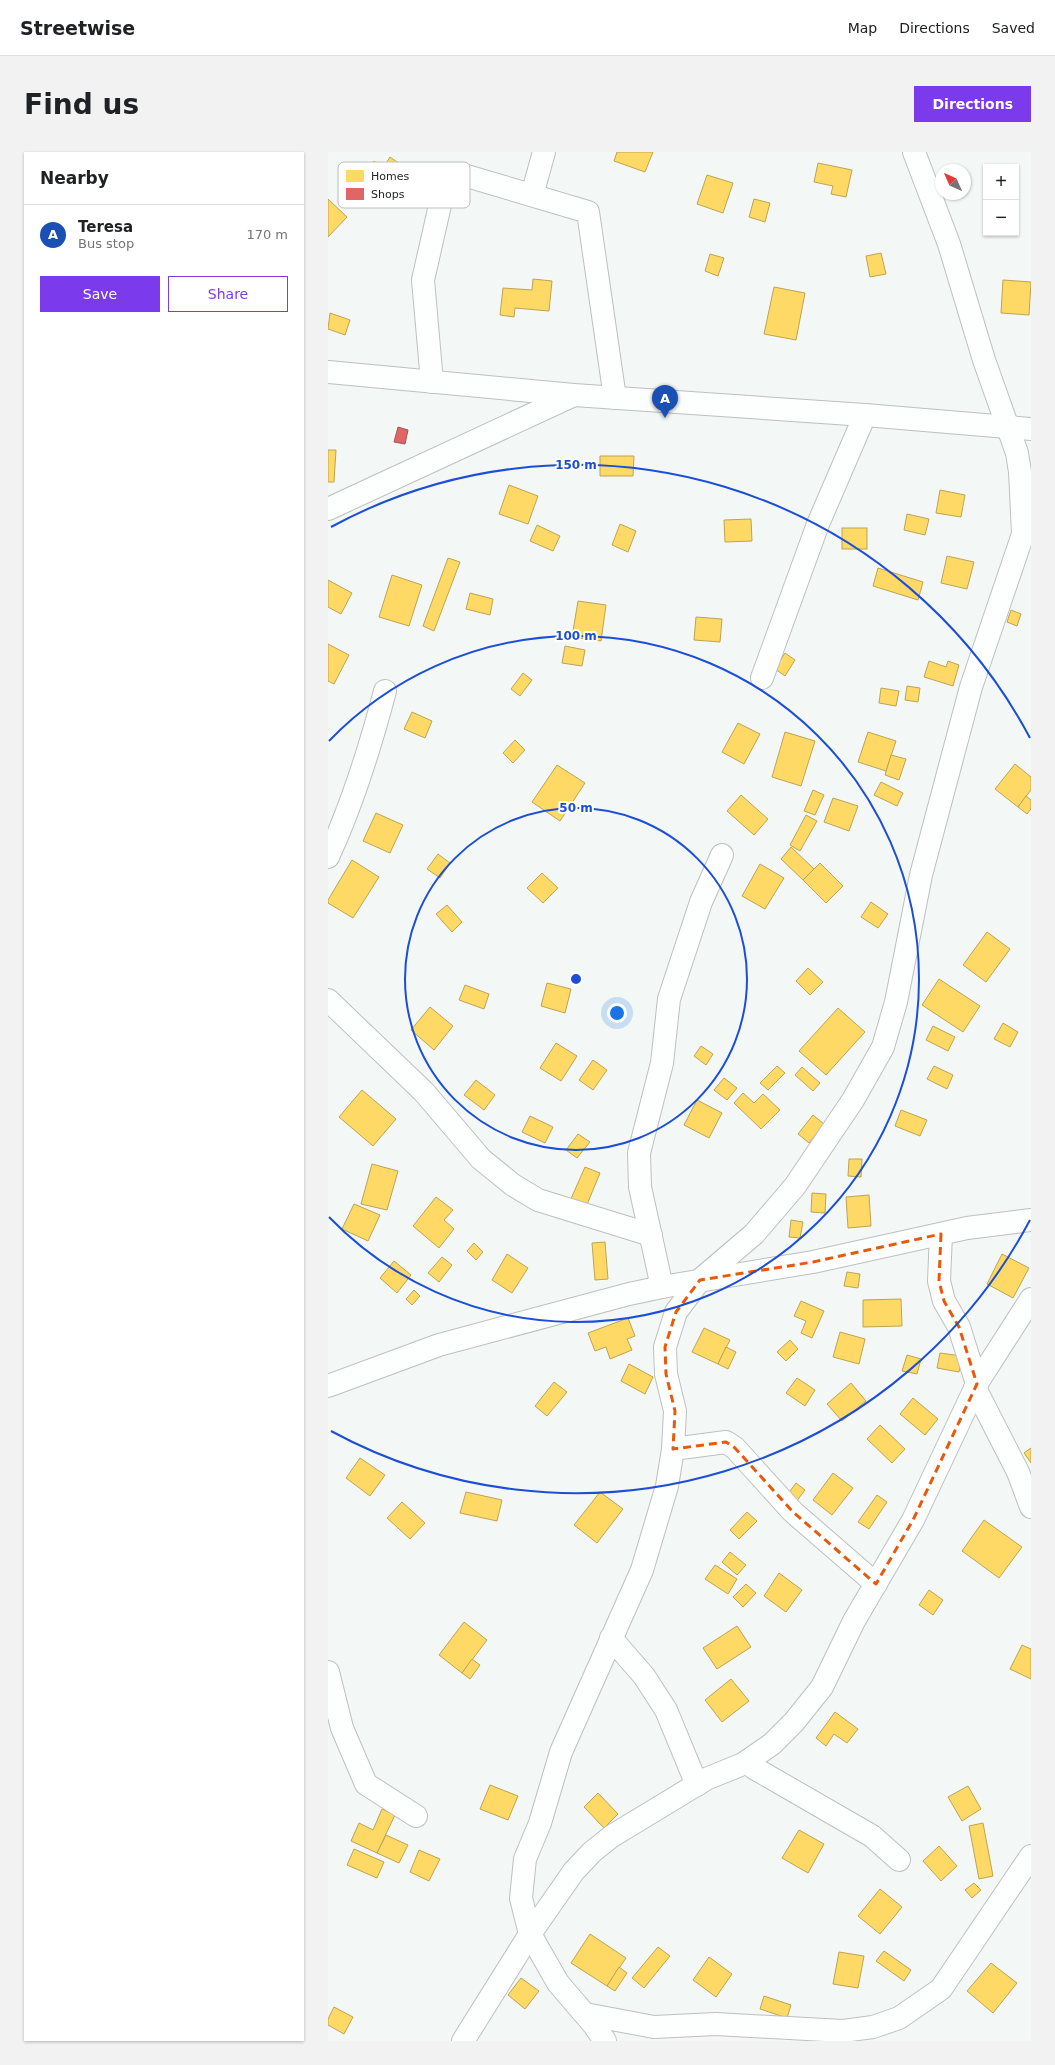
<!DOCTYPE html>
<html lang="en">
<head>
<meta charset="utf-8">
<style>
  :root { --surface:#fff; --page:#f2f2f2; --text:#202124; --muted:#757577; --line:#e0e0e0; --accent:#7c3aed }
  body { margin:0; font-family:"DejaVu Sans",sans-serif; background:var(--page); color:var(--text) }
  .controls { position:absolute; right:12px; top:12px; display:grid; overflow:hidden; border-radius:0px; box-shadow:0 1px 3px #0004 }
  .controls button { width:36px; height:36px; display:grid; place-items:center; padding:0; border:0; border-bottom:1px solid var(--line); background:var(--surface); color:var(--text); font:20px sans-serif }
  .compass { position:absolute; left:607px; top:12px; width:36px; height:36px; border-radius:50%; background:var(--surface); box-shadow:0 1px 3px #0004; rotate:315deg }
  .you { position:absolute; left:289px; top:861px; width:14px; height:14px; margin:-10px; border:3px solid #fff; border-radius:50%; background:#1a73e8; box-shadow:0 0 0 6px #1a73e833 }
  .badge { display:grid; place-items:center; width:26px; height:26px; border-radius:50%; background:var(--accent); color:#fff; font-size:13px; font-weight:700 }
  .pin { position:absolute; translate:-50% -33px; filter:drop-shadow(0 1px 2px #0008) }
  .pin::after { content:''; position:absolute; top:21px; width:14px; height:12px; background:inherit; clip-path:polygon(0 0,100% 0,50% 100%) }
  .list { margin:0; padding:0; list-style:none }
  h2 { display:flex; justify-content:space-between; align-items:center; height:52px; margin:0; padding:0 16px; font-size:17px }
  h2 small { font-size:13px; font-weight:400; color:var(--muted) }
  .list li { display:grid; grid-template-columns:26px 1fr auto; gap:12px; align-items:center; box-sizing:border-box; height:60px; padding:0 16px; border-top:1px solid var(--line) }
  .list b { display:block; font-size:15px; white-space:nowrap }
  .list p { margin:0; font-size:13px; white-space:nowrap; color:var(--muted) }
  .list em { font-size:13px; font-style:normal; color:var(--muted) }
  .actions { display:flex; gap:8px; padding:12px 16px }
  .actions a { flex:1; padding:9px 0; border:1px solid var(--accent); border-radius:0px; text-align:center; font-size:14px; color:var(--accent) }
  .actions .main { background:var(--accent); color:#fff }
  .map { position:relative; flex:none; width:703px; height:1889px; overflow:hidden; border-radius:0px }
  header { display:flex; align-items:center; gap:24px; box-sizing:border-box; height:56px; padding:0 20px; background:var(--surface); border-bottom:1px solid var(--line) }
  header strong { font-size:19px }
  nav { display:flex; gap:22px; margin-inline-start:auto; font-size:14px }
  .intro { display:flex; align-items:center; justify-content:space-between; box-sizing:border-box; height:96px; padding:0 24px }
  h1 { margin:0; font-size:28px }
  .button { padding:10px 18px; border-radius:0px; background:var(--accent); color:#fff; font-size:14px; font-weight:700 }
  main { display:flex; gap:24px; padding:0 24px }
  aside { flex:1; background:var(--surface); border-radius:0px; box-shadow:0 1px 3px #0004 }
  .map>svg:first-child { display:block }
</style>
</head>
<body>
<header>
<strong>Streetwise</strong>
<nav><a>Map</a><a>Directions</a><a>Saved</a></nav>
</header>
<div class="intro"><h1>Find us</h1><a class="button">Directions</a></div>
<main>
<aside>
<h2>Nearby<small></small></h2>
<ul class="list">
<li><span class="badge" style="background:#1a4fb4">A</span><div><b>Teresa</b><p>Bus stop</p></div><em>170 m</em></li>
</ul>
<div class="actions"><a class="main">Save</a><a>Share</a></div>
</aside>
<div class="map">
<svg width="703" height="1889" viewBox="0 0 703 1889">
  <rect width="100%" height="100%" fill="#f3f8f6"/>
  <g fill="#ffd966" stroke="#bda453">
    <polygon points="289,0 325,0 317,20 286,9"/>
    <polygon points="62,5 76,15 59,37 37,20 46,9 55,16"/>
    <polygon points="490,11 524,18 518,45 503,42 505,34 486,30"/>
    <polygon points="379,23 405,31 395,61 369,52"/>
    <polygon points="0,47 19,65 0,85"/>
    <polygon points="426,47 442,51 437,70 421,65"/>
    <polygon points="553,101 558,122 542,125 538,104"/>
    <polygon points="382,102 396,106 390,124 377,119"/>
    <polygon points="205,127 224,129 221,159 187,156 186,165 172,163 175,136 204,138"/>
    <polygon points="675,128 703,130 701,163 673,161"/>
    <polygon points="446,135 477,141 468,188 436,182"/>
    <polygon points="2,161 22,168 17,183 0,177"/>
    <polygon points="0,298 8,298 6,330 0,330"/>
    <polygon points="272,304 306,304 305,324 272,324"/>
    <polygon points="181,333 210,344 200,372 171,362"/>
    <polygon points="612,338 637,343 633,365 608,361"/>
    <polygon points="579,362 601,367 597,383 576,378"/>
    <polygon points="423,367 424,389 397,390 396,368"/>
    <polygon points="292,372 308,379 300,400 284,393"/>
    <polygon points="209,373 232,384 225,399 202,389"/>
    <rect x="514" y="376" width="25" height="21"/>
    <polygon points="619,404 646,410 639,437 613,431"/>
    <polygon points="120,406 132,410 106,479 95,474"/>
    <polygon points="550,416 595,430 590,448 545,434"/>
    <polygon points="64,423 94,433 81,474 51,465"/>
    <polygon points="0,428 24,441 13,462 0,455"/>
    <polygon points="142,441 165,447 162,463 138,457"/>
    <polygon points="250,449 278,453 273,489 244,485"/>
    <polygon points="683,458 693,462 689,474 679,470"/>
    <polygon points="368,465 394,467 392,490 366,488"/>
    <polygon points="0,492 21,503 6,532 0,529"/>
    <polygon points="237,494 257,498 254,514 234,511"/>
    <polygon points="457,501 467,508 457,524 447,517"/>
    <polygon points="601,509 618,515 620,509 631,513 625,534 596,525"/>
    <polygon points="195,521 204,528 192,544 183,537"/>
    <polygon points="579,534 592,536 590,550 577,548"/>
    <polygon points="553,536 571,539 568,554 551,551"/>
    <polygon points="84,560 104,569 97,586 76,577"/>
    <polygon points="410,571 432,582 416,612 394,600"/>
    <polygon points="457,580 487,589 473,634 444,625"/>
    <polygon points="540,580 568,589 558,619 530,610"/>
    <polygon points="187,588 197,598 185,611 175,601"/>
    <polygon points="563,603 578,607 571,628 557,623"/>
    <polygon points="687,612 703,625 703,638 690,655 667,637"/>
    <polygon points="229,613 257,631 232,669 204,650"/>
    <polygon points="553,630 575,641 569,654 546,643"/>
    <polygon points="485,638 496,643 487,663 476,659"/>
    <polygon points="413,643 440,667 426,683 399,659"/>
    <polygon points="698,644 703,648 703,657 699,662 690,655"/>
    <polygon points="505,646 530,654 521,679 496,670"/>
    <polygon points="48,661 75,673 62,701 35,689"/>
    <polygon points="478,663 489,669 472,699 462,693"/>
    <polygon points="463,695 486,717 475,728 453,707"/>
    <polygon points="110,702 122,711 112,726 99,717"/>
    <polygon points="24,708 51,725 25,766 0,751 0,748"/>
    <polygon points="492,711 515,734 498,751 475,728"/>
    <polygon points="432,712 456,726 437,757 414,744"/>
    <polygon points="214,721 230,736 215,751 199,736"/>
    <polygon points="543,750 560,762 550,776 533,765"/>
    <polygon points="119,753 134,770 124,780 108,762"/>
    <polygon points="659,780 682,797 658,830 635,813"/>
    <polygon points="480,816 495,830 482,843 468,829"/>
    <polygon points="611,827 652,854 635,880 594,853"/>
    <polygon points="219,831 243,837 237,861 213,854"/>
    <polygon points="137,833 161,842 156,857 131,848"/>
    <polygon points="102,855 125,874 106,898 83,878"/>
    <polygon points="510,856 537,880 498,923 471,899"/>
    <polygon points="675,871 690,880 682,895 666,887"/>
    <polygon points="605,874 627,885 620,899 598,888"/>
    <polygon points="228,891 249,904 233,929 212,916"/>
    <polygon points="373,894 385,902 378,913 366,904"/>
    <polygon points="265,908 279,918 265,938 251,928"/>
    <polygon points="449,914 457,921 440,938 432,931"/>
    <polygon points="606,914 625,923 619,937 599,927"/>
    <polygon points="474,915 492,931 485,939 467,923"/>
    <polygon points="396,926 409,936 399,948 386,938"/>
    <polygon points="148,928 167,943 156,958 136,943"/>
    <polygon points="34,938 68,967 45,994 11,965"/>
    <polygon points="415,941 426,951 435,942 452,958 433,977 406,951"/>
    <polygon points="369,948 394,961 381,986 356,973"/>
    <polygon points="573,958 599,968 592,984 567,974"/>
    <polygon points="485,963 496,972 481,991 470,982"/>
    <polygon points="202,964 225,975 217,991 194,980"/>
    <polygon points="250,982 262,990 249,1006 238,998"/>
    <polygon points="521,1007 534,1007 533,1025 520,1024"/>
    <polygon points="44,1012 70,1019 59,1058 33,1052"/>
    <polygon points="257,1015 272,1021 258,1055 242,1049"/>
    <polygon points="484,1041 498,1042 497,1061 483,1060"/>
    <polygon points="541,1043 543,1074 520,1076 518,1045"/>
    <polygon points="108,1045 125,1058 116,1068 126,1077 111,1096 85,1074"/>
    <polygon points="26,1052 52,1063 40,1089 14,1077"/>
    <polygon points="463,1068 475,1070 472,1086 461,1085"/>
    <polygon points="277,1090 280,1127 267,1128 264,1091"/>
    <polygon points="146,1091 155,1100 148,1108 139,1099"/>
    <polygon points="179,1102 200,1116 184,1141 164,1128"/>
    <polygon points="674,1102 701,1116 685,1146 659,1132"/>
    <polygon points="114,1105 124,1113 111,1130 100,1121"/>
    <polygon points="66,1109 83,1123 69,1141 52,1126"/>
    <polygon points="519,1120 532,1122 530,1136 516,1134"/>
    <polygon points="86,1138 92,1144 84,1153 78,1147"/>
    <polygon points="573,1147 574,1174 535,1175 535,1148"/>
    <polygon points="473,1149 496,1159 484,1186 473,1181 478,1169 466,1164"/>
    <polygon points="300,1166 307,1184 299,1187 304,1198 282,1207 278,1195 267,1199 260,1181"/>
    <polygon points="376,1176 402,1188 390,1212 364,1200"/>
    <polygon points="512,1180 537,1187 531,1212 505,1205"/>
    <polygon points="462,1188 470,1197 458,1209 449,1200"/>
    <polygon points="398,1195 408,1200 400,1217 390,1212"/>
    <polygon points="612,1201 634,1204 631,1220 609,1216"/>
    <polygon points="579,1203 593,1207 589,1222 574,1219"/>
    <polygon points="301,1212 325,1225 317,1242 293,1229"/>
    <polygon points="469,1226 487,1238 477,1254 458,1241"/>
    <polygon points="226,1230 239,1240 219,1264 207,1254"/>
    <polygon points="523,1231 538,1249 514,1269 499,1252"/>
    <polygon points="585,1246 610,1267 597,1283 572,1262"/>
    <polygon points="552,1273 577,1297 564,1311 539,1287"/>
    <polygon points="703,1296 703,1311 696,1301"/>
    <polygon points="32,1306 57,1323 42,1344 18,1326"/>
    <polygon points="505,1321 525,1336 504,1363 485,1348"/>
    <polygon points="468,1331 477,1338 468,1350 459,1343"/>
    <polygon points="138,1340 174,1348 169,1369 132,1361"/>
    <polygon points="272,1340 295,1357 269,1391 246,1373"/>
    <polygon points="549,1343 559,1350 541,1377 530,1370"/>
    <polygon points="74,1350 97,1371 82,1387 59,1366"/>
    <polygon points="419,1360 429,1369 411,1387 402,1378"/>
    <polygon points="656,1368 694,1395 671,1426 634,1399"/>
    <polygon points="402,1400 418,1413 409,1423 394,1410"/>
    <polygon points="387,1413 409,1427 400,1442 377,1427"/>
    <polygon points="451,1421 474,1438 458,1460 436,1444"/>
    <polygon points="418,1432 428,1441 415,1455 405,1445"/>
    <polygon points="601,1438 615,1448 605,1463 591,1453"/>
    <polygon points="136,1470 159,1488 134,1521 111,1503"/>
    <polygon points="409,1474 423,1495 389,1517 375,1496"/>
    <polygon points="694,1493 703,1497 703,1527 682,1517"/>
    <polygon points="144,1507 152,1513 142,1527 134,1521"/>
    <polygon points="403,1527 421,1549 394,1570 377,1548"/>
    <polygon points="507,1560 530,1577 519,1591 506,1582 498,1594 488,1586"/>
    <polygon points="162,1633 190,1644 180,1668 152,1657"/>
    <polygon points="640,1634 653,1657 634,1669 620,1645"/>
    <polygon points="270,1641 290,1662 276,1676 256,1655"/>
    <polygon points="54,1657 67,1663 49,1701 23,1689 31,1671 45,1678"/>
    <polygon points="655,1671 665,1724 651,1727 641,1674"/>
    <polygon points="471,1678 496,1692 480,1721 454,1706"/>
    <polygon points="58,1683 80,1693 71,1711 49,1701"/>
    <polygon points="611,1694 629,1714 613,1729 595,1709"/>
    <polygon points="26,1697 56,1710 49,1726 19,1713"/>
    <polygon points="91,1698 112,1707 101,1729 82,1720"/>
    <polygon points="646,1731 653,1738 644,1746 637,1738"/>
    <polygon points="552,1737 574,1755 552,1782 530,1764"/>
    <polygon points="262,1782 298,1806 279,1834 243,1811"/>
    <polygon points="330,1795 342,1804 316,1836 304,1826"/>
    <polygon points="556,1799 583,1818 576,1829 548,1809"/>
    <polygon points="511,1800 536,1804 530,1836 505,1832"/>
    <polygon points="381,1805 404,1822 388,1845 365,1828"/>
    <polygon points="663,1811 689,1831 665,1861 639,1839"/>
    <polygon points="291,1815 299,1821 287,1839 279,1834"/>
    <polygon points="193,1826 211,1839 197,1857 180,1843"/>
    <polygon points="436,1844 463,1853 459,1866 432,1857"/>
    <polygon points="6,1855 25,1865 16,1882 0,1873 0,1867"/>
  </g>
  <polygon fill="#e06666" stroke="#a85353" points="70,275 80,278 77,292 66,290"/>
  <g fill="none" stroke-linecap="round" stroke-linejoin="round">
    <defs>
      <g id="street">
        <polyline points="586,0 621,92 656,208 689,301 692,320 695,382"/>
        <polyline points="204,43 216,0"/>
        <polyline points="104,230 95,128 117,31 132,22 260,60 287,246"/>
        <polyline points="0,357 246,243"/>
        <polyline points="434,526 490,372 537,263"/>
        <path d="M0,705C25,651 42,596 57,539"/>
        <polyline points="0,848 96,940 153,1007 185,1033 210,1048 323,1083"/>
        <polyline points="613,1082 611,1129 616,1149 631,1175 649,1232"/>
        <polyline points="334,1135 312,1035 311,1001 334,911 341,847 373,750 394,703"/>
        <polyline points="0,1234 111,1193 301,1142 334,1135 485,1110 639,1076 703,1068"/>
        <polyline points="647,1236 690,1320 703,1355"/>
        <polyline points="345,1297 398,1290 407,1296 465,1360 548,1432"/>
        <polyline points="283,1486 316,1524 338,1558 369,1633"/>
        <polyline points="0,1520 14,1576 38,1632 88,1664"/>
        <polyline points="420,1609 426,1616 544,1684 571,1708"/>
        <polyline points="257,1862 326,1875 388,1872 515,1879 545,1875 571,1866 613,1837 703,1704"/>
        <polyline points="135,1889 202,1782 246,1719 264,1700 284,1684 378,1627 415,1612 444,1592 466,1570 494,1535 526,1469 585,1368 651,1228 703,1147"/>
        <polyline points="277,1889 266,1873 230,1831 202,1782 193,1746 197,1707 212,1671 233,1600 314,1418 339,1334 345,1297 347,1259 338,1222 337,1195 348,1160 372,1128 426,1082 467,1034 525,948 555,895 568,850 593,723 643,535 695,382 703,370"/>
      </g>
      <polyline id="secondary" points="0,220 246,243 537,263 703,277"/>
    </defs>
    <use href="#street" stroke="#bdc0be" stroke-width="24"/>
    <use href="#secondary" stroke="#bdc0be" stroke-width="24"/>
    <use href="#street" stroke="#fdfefe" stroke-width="22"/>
    <use href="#secondary" stroke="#fdfefe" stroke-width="22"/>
  </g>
  <path fill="none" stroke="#e8590c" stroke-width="3" stroke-dasharray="8 5" stroke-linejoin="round" d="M613,1082L611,1129L616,1149L631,1175L649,1232L585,1368L548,1432L465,1360L407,1296L398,1290L345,1297L347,1259L338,1222L337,1195L348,1160L372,1128L485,1110Z"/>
  <g fill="none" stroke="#1d4ed8" stroke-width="2">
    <circle cx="248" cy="827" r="171"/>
    <path d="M1 589A343 343 0 1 1 1 1065"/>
    <path d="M702 1068A514 514 0 0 1 3 1279M3 375A514 514 0 0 1 702 586"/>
  </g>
  <rect x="10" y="10" width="132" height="46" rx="6" fill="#fff" stroke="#bdbebe" stroke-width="1"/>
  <rect x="18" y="18" width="18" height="12" fill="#ffd966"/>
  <rect x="18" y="36" width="18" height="12" fill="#e06666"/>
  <g font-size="11" fill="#242826">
    <text x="43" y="28">Homes</text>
    <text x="43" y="46">Shops</text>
  </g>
  <circle cx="248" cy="827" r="6" fill="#1d4ed8" stroke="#fff" stroke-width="2"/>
  <g font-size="12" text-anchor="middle" font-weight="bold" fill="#1d4ed8" stroke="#fff" stroke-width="4" stroke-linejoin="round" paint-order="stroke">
    <text x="248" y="317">150 m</text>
    <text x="248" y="488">100 m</text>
    <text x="248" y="660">50 m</text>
  </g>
</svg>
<div class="controls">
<button>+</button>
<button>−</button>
</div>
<svg class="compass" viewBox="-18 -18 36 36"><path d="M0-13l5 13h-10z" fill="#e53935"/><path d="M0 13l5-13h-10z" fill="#757577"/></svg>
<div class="you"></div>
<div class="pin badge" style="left:337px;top:266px;background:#1a4fb4">A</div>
</div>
</main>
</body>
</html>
